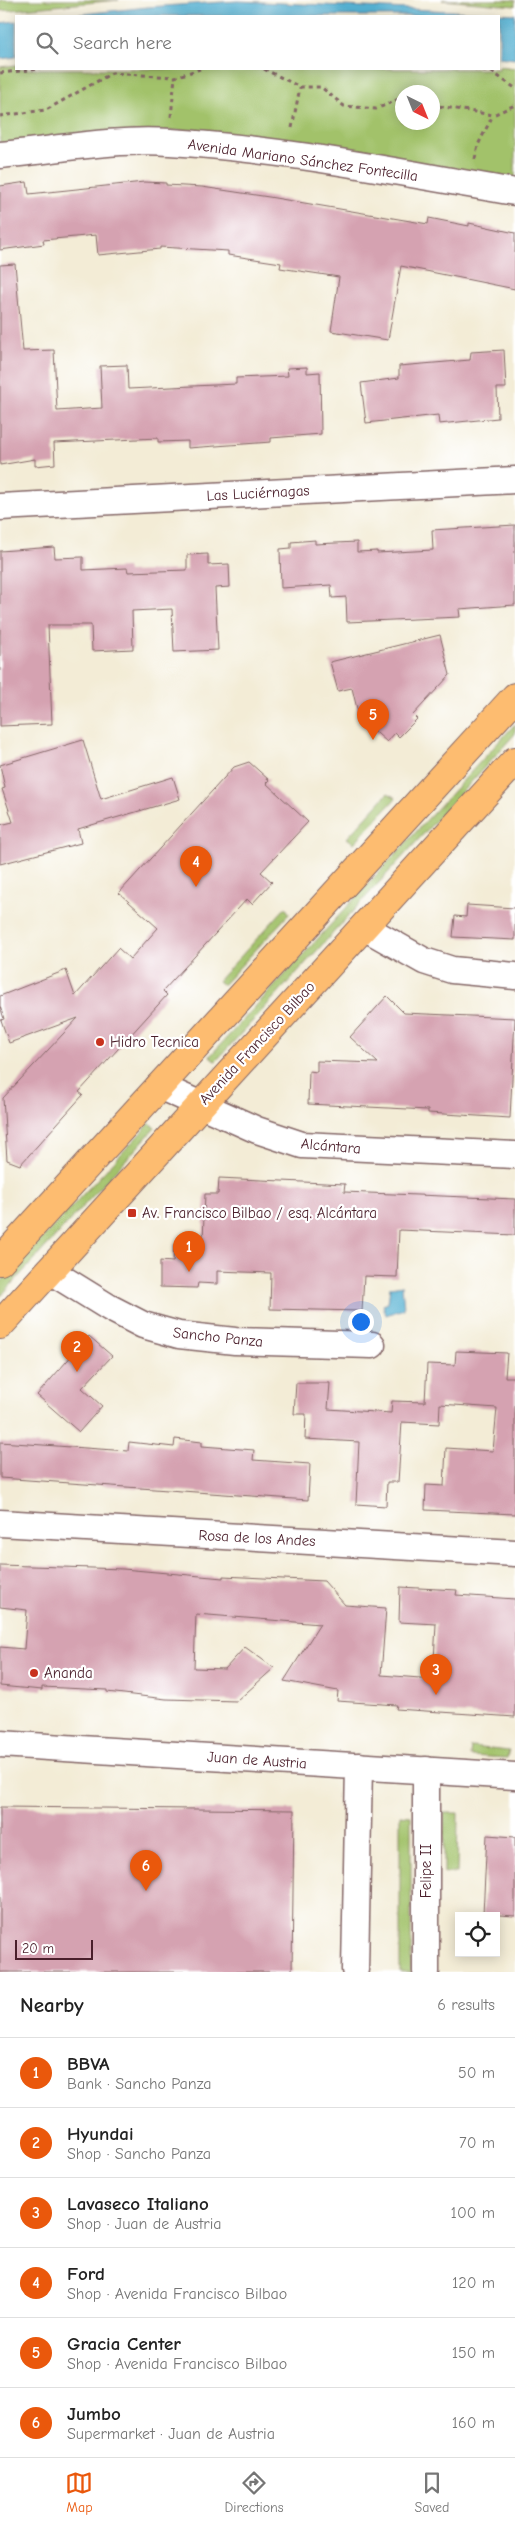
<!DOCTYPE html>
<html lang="en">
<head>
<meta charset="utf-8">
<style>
  :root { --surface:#fff; --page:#f6f6f6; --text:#222; --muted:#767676; --line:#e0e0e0; --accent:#ea580c }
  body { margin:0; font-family:"Comic Neue",sans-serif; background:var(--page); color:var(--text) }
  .controls { position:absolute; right:15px; bottom:15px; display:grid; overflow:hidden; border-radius:0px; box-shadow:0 2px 12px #0003 }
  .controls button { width:45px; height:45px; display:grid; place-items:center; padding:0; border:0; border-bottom:1px solid var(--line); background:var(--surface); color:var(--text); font:25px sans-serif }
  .compass { position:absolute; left:395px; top:85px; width:45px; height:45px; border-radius:50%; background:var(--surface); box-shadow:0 2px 12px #0003; rotate:137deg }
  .scale { position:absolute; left:15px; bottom:12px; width:78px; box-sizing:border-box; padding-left:5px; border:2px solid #4a1f2b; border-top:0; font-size:14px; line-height:18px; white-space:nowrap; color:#4a1f2b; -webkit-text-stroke:4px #fff; paint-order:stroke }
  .you { position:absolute; left:360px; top:1321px; width:18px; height:18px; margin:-12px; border:4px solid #fff; border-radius:50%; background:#1a73e8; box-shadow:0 0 0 8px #1a73e833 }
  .badge { display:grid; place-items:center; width:32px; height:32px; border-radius:50%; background:var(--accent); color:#fff; font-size:16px; font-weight:700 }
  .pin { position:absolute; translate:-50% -41px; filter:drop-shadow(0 1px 2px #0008) }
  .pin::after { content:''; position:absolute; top:26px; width:18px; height:15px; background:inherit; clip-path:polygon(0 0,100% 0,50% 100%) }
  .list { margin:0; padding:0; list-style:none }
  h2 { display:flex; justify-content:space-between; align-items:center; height:65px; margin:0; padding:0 20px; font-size:21px }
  h2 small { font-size:16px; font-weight:400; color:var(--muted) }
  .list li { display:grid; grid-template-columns:32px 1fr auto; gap:15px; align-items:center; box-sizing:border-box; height:70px; padding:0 20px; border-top:1px solid var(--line) }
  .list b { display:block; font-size:19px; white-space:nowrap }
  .list p { margin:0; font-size:16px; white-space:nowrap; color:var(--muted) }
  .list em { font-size:16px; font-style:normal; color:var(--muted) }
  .icon { flex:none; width:28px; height:28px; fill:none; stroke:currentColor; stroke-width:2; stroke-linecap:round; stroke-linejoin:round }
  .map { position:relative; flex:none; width:515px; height:1972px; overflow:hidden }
  .search { position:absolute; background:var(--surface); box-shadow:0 2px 12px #0003; left:15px; right:15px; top:15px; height:55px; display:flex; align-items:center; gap:12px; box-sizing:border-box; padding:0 18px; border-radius:0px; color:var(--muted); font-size:19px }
  .sheet { height:485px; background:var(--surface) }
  nav { display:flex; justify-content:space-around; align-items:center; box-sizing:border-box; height:70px; border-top:1px solid var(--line); background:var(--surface); font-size:14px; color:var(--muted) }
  nav a { display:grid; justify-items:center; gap:2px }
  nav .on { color:var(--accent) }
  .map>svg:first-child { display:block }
</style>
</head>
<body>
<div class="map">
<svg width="515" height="1972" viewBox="0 0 515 1972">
  <rect width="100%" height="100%" fill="#fff"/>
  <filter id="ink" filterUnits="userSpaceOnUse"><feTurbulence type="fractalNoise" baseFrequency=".02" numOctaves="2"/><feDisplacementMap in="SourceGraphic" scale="10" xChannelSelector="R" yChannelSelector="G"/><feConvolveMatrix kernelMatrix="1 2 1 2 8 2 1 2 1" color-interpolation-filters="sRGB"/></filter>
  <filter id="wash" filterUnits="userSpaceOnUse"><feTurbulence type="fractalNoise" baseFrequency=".0096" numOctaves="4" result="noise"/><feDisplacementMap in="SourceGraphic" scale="20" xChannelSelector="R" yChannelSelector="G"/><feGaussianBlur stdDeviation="1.12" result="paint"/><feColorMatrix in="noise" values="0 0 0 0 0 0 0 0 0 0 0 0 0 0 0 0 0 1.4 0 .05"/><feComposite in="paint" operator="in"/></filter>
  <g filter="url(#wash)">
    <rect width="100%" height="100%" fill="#f3ecd6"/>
    <g fill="#a2c26a" stroke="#76704a" fill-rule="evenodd">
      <polygon points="0,0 119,0 0,11"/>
      <polygon points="442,0 515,0 515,6"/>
      <path d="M16,65V69H499V66L515,68V179L322,152L193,130L131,132L0,143V67ZM402,92H432V122H402Z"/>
      <polygon points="515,724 515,734 216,1061 213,1060 210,1056"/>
      <polygon points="388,793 396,798 354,843 347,838"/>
      <polygon points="286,907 289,914 223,985 218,981"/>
      <polygon points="150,1123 155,1128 0,1297 0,1283"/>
      <polygon points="471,1747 509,1751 507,1758 470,1756"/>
      <polygon points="444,1813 458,1813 457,1873 444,1873"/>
      <polygon points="400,1815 411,1816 411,1972 400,1972"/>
    </g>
    <g fill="#54b1d2" stroke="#4f687e">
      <polygon points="238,1 515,14 515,59 499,57 499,16 64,16 148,7"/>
      <polygon points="16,21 16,57 0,59 0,23"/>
      <polygon points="402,1285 404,1309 386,1315 383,1305 388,1303 390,1287"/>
    </g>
    <g id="blocks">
      <g fill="#d5a2b1">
        <polygon points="27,182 29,194 144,182 166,183 166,185 202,187 269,197 428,224 429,218 469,226 469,223 515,233 515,289 401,266 388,340 331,331 339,277 280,268 281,263 228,255 228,251 160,247 160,249 98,255 96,235 43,240 44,244 0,250 0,186"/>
        <polygon points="15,264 23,351 54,350 57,411 102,408 100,366 127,365 128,389 236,384 236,378 288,376 287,368 307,367 307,373 320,372 321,434 271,438 271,442 188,448 188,441 158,442 158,438 54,443 55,464 35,466 35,459 0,465 0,265"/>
        <polygon points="504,350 506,388 497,388 498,418 439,424 438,415 366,423 361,383 399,378 399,366 470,360 471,352"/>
        <polygon points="515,525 515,605 459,609 460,617 347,622 346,597 332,598 331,585 281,588 280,549 291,548 291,542 315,540 315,544 357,542 357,552 377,551 377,553 433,550 432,530"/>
        <polygon points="54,547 55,558 83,557 83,570 127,568 128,572 187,570 187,555 208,554 208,565 229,564 230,587 215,588 218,650 174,652 172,609 132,611 133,649 92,651 91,625 48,625 52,724 0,726 0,551"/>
        <polygon points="440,635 450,675 413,715 417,719 399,737 395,733 387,742 359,717 352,688 338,691 330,662"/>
        <polygon points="83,740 101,799 173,777 180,799 78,829 81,843 0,864 0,825 13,822 2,789 5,788 0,765"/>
        <polygon points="249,762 269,780 266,783 308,822 261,872 272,882 252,904 247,899 163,991 167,995 79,1092 83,1095 20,1165 7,1160 3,1098 78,1018 9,1043 1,1020 4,1019 0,1006 0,996 66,970 75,996 118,948 130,959 158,928 119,893 234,767"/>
        <polygon points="467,905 515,908 515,940 453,937 455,916 466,917"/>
        <polygon points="387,996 404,1013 515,1018 510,1118 428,1113 428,1110 308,1104 309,1071 317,1072 317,1061 378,1063 350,1037"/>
        <polygon points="219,1178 345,1184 344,1192 515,1199 515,1235 399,1230 397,1277 364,1276 362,1311 270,1309 271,1273 217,1271 217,1284 198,1283 197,1288 160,1287 160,1261 173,1262 174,1245 188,1245 189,1239 203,1240 205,1194 218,1194"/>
        <polygon points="89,1336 112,1356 82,1388 102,1406 79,1432 37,1395"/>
        <polygon points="456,1351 507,1353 505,1377 515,1377 515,1514 425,1510 426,1485 444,1486 446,1448 493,1451 497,1408 440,1404 439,1424 402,1422 398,1482 387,1482 386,1506 356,1504 359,1442 305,1439 306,1414 294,1414 296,1383 330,1383 328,1409 391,1413 392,1401 425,1402 427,1364 455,1365"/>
        <polygon points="175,1439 202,1442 202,1446 254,1450 253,1460 310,1464 308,1500 0,1478 0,1442 128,1451 129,1442 174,1447"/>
        <polygon points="0,1565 123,1569 223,1578 223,1576 324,1581 345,1605 386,1608 381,1675 433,1679 436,1624 399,1622 400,1587 457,1590 456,1595 515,1599 515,1717 396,1709 397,1705 337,1701 338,1691 284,1681 320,1624 196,1614 194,1668 225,1669 245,1647 274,1668 237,1701 166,1699 107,1692 107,1690 42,1687 42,1690 0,1686 0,1647 24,1649 27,1610 0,1607"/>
        <polygon points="0,1807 294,1810 292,1972 0,1972"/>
        <polygon points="487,1835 515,1837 515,1916 483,1914"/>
      </g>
    </g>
  </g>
  <g filter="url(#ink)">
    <use href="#blocks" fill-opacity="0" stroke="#856767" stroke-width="1"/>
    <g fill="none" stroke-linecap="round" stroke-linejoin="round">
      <defs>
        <g id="minor">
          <path d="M0,155C54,150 117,138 170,142C286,149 401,173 515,192"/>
          <polyline points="0,507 515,480"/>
          <polyline points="364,927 424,961 452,970 515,976"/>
          <polyline points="159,1086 257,1130 302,1145 515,1155"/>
          <polyline points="50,1271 110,1308 143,1325 179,1335 235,1341 372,1345"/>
          <polyline points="0,1523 515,1553"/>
          <polyline points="0,1744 515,1776"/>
          <polyline points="355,1970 359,1766"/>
          <polyline points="426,1972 426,1770"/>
        </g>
        <g id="major">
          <polyline points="0,1261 515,697"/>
          <polyline points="0,1325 515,761"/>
        </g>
      </defs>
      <use href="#minor" stroke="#856767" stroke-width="29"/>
      <use href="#major" stroke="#856767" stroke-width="30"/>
      <g stroke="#856767" stroke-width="3" stroke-dasharray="4 4" stroke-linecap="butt">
        <polyline points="264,69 300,87 321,87 344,106 376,109 399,99 402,100"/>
        <polyline points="475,69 492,72 515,88"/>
        <polyline points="0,73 40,69"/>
        <polyline points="432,105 493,115 515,105"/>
        <polyline points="0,116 46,110 112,73 175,77 200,69"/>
        <polyline points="171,117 175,77"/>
        <polyline points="292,128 300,87"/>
        <polyline points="475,159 478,145 493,115"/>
      </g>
      <use href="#minor" stroke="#fff" stroke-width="26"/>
      <use href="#major" stroke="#fdbc70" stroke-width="28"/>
    </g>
  </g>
  <g fill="#c8321e" stroke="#fff" stroke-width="2">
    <circle cx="100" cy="1042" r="5"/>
    <rect x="127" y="1208" width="10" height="10" rx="2.5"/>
    <circle cx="34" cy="1673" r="5"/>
  </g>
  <g text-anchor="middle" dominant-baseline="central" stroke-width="4.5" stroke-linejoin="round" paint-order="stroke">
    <g font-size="15" fill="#4a1f2b" stroke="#fff">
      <text transform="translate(303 160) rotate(8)">Avenida Mariano Sánchez Fontecilla</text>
      <text transform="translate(258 493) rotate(-3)">Las Luciérnagas</text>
      <text transform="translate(257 1043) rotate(-47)">Avenida Francisco Bilbao</text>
      <text transform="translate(331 1146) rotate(5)">Alcántara</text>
      <text transform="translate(218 1337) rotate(6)">Sancho Panza</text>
      <text transform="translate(257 1538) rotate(3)">Rosa de los Andes</text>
      <text transform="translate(257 1760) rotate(4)">Juan de Austria</text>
      <text transform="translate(426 1871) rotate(-90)">Felipe II</text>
    </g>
    <g font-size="15" fill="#4a1f2b" stroke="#fff" text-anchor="start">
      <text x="110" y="1042">Hidro Tecnica</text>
      <text x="142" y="1213">Av. Francisco Bilbao / esq. Alcántara</text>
      <text x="44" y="1673">Ananda</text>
    </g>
  </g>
</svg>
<div class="controls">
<button><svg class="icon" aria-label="locate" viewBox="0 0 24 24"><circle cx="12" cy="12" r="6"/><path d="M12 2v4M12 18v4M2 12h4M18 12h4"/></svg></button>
</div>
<svg class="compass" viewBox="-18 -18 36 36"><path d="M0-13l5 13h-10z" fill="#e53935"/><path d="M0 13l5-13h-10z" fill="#767676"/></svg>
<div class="scale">20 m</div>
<div class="you"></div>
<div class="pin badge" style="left:189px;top:1272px">1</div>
<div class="pin badge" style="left:77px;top:1372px">2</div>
<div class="pin badge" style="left:436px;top:1695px">3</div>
<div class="pin badge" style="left:196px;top:887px">4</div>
<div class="pin badge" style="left:373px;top:740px">5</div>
<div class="pin badge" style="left:146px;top:1891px">6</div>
<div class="search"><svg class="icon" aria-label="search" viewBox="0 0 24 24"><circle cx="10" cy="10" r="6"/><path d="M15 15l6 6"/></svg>Search here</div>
</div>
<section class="sheet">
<h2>Nearby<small>6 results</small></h2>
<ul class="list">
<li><span class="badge">1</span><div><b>BBVA</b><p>Bank · Sancho Panza</p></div><em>50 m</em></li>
<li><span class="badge">2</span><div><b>Hyundai</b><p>Shop · Sancho Panza</p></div><em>70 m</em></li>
<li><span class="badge">3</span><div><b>Lavaseco Italiano</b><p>Shop · Juan de Austria</p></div><em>100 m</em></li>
<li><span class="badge">4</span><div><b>Ford</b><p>Shop · Avenida Francisco Bilbao</p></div><em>120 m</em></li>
<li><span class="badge">5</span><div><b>Gracia Center</b><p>Shop · Avenida Francisco Bilbao</p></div><em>150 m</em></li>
<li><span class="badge">6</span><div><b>Jumbo</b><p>Supermarket · Juan de Austria</p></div><em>160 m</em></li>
</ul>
</section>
<nav>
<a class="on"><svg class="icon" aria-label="map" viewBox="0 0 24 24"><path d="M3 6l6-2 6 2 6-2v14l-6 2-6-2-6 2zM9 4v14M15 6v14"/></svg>Map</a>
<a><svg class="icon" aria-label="directions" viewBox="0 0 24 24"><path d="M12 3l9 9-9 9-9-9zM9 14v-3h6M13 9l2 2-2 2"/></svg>Directions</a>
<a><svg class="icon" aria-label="saved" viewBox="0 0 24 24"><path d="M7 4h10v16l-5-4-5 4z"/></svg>Saved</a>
</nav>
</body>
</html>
